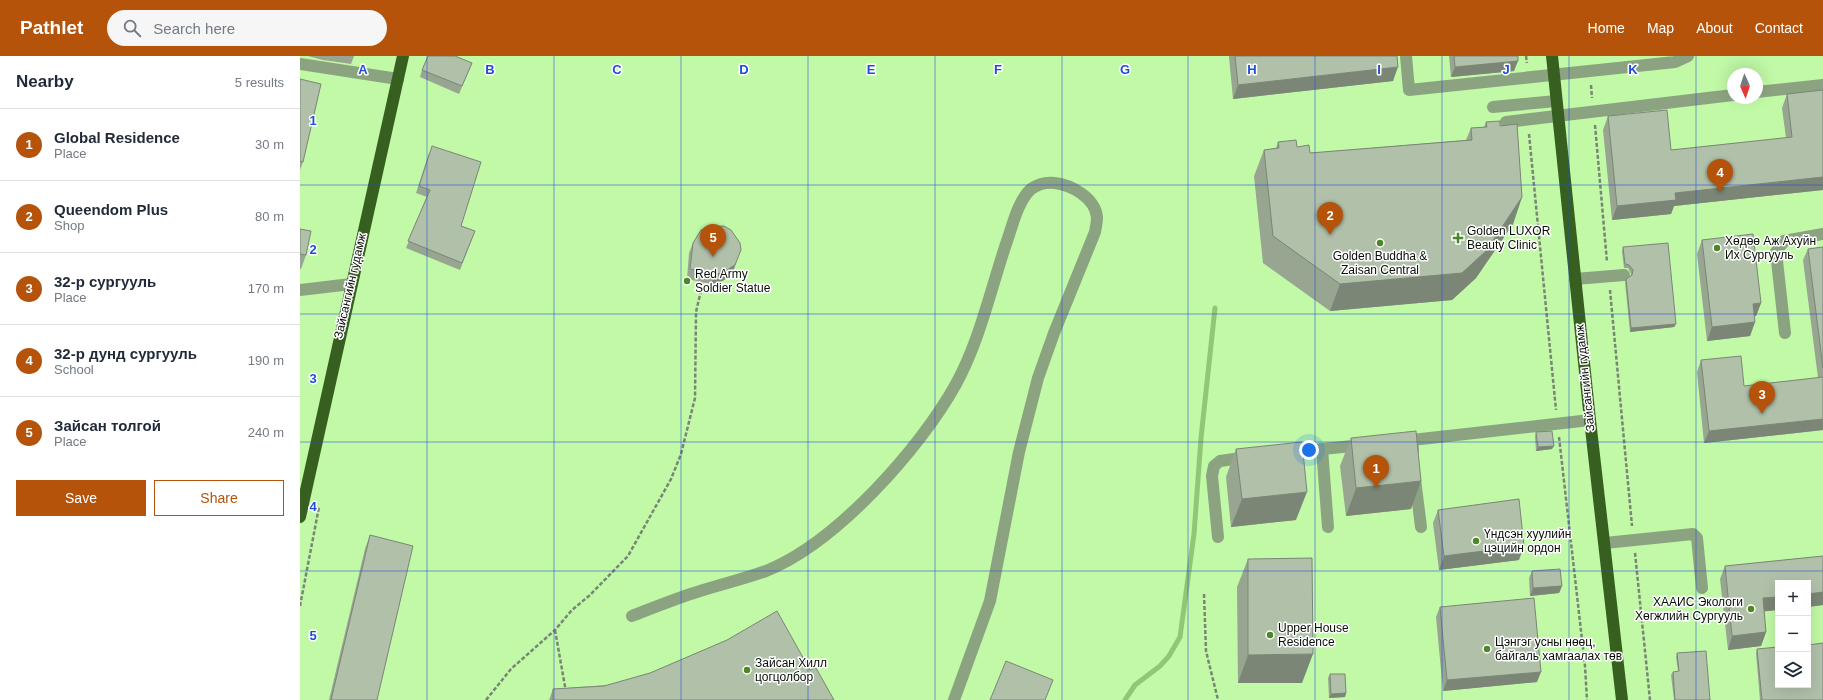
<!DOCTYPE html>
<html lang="en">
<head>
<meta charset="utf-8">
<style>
  :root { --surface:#fff; --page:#f6f6f7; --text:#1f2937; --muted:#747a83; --line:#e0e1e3; --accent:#b45309 }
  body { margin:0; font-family:Helvetica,sans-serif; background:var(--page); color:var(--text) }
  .controls { position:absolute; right:12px; bottom:12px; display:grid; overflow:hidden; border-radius:0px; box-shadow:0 4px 16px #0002 }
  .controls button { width:36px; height:36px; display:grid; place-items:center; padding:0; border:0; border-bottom:1px solid var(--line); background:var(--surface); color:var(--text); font:20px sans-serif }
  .compass { position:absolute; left:1427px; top:12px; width:36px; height:36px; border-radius:50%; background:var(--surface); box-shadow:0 4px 16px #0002; rotate:177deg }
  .you { position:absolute; left:1009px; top:394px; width:14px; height:14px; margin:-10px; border:3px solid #fff; border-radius:50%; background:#1a73e8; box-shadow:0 0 0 6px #1a73e833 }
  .badge { display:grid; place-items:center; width:26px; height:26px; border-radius:50%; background:var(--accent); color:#fff; font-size:13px; font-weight:700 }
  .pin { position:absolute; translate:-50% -33px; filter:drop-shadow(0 1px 2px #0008) }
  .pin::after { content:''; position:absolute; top:21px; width:14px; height:12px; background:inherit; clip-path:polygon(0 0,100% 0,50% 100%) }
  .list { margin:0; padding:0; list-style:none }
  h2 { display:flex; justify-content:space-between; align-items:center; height:52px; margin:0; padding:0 16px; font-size:17px }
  h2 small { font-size:13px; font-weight:400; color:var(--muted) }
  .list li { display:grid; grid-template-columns:26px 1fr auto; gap:12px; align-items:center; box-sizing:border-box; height:72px; padding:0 16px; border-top:1px solid var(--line) }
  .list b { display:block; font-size:15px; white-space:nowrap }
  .list p { margin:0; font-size:13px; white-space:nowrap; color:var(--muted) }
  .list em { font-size:13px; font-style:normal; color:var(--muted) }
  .actions { display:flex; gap:8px; padding:12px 16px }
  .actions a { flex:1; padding:9px 0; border:1px solid var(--accent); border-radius:0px; text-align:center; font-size:14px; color:var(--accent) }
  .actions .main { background:var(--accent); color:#fff }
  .icon { flex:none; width:22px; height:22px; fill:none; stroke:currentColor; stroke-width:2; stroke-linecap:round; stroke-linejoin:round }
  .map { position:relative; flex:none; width:1523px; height:644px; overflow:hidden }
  header { display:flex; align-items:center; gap:24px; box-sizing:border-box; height:56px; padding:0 20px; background:var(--accent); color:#fff }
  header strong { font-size:19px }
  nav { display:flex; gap:22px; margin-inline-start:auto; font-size:14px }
  .search { width:280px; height:36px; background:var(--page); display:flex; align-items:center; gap:10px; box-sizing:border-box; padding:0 14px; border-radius:22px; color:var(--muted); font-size:15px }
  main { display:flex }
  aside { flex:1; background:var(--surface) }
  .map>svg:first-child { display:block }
</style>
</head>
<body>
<header>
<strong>Pathlet</strong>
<div class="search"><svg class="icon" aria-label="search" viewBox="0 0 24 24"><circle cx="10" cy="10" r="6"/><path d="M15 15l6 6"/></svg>Search here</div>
<nav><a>Home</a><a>Map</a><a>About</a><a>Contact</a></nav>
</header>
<main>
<aside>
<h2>Nearby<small>5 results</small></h2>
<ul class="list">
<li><span class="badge">1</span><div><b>Global Residence</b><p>Place</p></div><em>30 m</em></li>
<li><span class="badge">2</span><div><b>Queendom Plus</b><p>Shop</p></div><em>80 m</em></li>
<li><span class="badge">3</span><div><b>32-р сургууль</b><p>Place</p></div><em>170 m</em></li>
<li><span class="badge">4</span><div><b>32-р дунд сургууль</b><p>School</p></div><em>190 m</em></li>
<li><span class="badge">5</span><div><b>Зайсан толгой</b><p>Place</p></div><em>240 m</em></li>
</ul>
<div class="actions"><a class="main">Save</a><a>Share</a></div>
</aside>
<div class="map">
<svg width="1523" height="644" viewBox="0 0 1523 644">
  <rect width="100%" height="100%" fill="#e9fae2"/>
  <path fill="#c1f9a7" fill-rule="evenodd" d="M0,0H1523V644H0ZM1433,18H1457V42H1433ZM1478,527H1508V629H1478Z"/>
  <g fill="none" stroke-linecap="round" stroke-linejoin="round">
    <polyline stroke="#90c776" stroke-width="5" points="825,644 835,629 860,610 869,600 880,581 894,478 901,382 915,252"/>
    <g stroke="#798575" stroke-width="2.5" stroke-dasharray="4 2" stroke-linecap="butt">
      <polyline points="1226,0 1227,7"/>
      <polyline points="1291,29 1292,42"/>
      <polyline points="1295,69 1307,206"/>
      <polyline points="1229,78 1256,354"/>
      <polyline points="1310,234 1332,470"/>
      <polyline points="1259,381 1285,610 1287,644"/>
      <polyline points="1335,497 1350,644"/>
      <polyline points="904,538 906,595 918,644"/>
      <polyline points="0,550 19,451"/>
      <polyline points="255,574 266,636"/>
      <polyline points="186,644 211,613 255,574 272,554 290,539 328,500 371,423 381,398 395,342 396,256 403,226"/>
    </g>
    <g stroke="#8ca381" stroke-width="12">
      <polyline points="1106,0 1109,34 1375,6 1388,0"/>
      <polyline points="0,8 98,23"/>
      <polyline points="1457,36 1523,29"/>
      <polyline points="1193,51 1256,45"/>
      <polyline points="1206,66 1433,39"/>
      <polyline points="1275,223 1324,219"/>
      <polyline points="0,234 51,228"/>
      <polyline points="1485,277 1476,196 1484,185 1523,178"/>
      <polyline points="1113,394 1112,384 1290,364"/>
      <polyline points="987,397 1022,393"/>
      <polyline points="1115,423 1121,471"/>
      <polyline points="1028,471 1022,393 1063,389"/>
      <polyline points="918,481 912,420 914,410 920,405 949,401"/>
      <polyline points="1305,487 1393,478 1397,482 1402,532"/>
      <path d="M332,560C355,551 377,542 400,535C422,528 444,523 466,515C536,487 620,393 656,328C680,284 691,232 707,185C713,168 718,145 731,133C738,128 747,126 755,127C772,129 795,142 797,161C797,166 796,171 795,176L754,277L738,322L719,396L690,545L654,644"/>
    </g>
    <g stroke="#376020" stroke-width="12">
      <polyline points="1252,0 1290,364 1322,644"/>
      <polyline points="0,461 103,0"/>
    </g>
  </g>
  <g fill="#97a591">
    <polygon points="8,0 54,0 51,8 23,4"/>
    <polygon points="929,0 1097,0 1093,25 933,43 929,1"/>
    <polygon points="1149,0 1218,0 1214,15 1151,21"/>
    <polygon points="172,7 159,38 120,21 122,14"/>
    <polygon points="0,23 3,106 0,114"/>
    <polygon points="1487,38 1523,134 1374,150 1371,158 1312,164 1303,74 1308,60 1371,94 1486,82 1482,52"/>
    <polygon points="1186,66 1200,70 1222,141 1213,168 1176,222 1152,244 1030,255 963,207 954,120 964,94 976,92 978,86 997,91 1010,97 1166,84 1171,72 1184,71"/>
    <polygon points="129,97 161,170 175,175 160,214 106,192 127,141 116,137"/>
    <polygon points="0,173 6,199 1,213 0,213"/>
    <polygon points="1402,184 1461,247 1456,260 1454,260 1455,266 1450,280 1407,285 1397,198"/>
    <polygon points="393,187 432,219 419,227 411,228 387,223 389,197"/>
    <polygon points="1323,191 1376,268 1374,271 1330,276 1325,226 1326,223 1331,219 1331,218 1328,212 1324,212 1322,195"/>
    <polygon points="1523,191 1523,374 1404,387 1397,316 1401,304 1444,330 1518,322 1503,204 1508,193"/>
    <polygon points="1236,376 1252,393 1236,395 1235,380"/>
    <polygon points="1051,382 1111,453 1046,460 1040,410"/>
    <polygon points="936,393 996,464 931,471 926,421"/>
    <polygon points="1138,454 1219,504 1139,514 1133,467"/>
    <polygon points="70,479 77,644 29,644 65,493"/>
    <polygon points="1523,500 1523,549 1508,551 1508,527 1478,527 1478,554 1464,555 1466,576 1461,590 1428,594 1420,523 1425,510"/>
    <polygon points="948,503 1002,627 938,627 937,531"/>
    <polygon points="1232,515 1262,530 1259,537 1230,540 1229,522"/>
    <polygon points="1140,551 1237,626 1143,635 1136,561"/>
    <polygon points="1457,593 1523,644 1460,644 1456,597"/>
    <polygon points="1377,597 1410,644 1374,644 1371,619 1373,616 1378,615 1376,601"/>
    <polygon points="510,614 534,644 249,644 253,633"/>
    <polygon points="1030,618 1046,637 1045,641 1029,642 1028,622"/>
  </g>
  <g fill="#7b8676">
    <polygon points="1218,5 1214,15 1151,21 1155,11"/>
    <polygon points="1098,11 1093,25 933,43 938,29"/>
    <polygon points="1523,121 1523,134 1374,150 1371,158 1312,164 1317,150 1375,137"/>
    <polygon points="1222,141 1213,168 1176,222 1152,244 1030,255 1040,228"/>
    <polygon points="437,204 432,219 419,227 411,228 415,218"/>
    <polygon points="1461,247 1456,260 1448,261 1453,248"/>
    <polygon points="1455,266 1450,280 1407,285 1412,271"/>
    <polygon points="1376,268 1374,271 1330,276 1331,272"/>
    <polygon points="1523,363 1523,374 1404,387 1409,375"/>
    <polygon points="1254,390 1252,393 1236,395 1238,391"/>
    <polygon points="1121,425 1111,453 1046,460 1056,432"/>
    <polygon points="1007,436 996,464 931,471 942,443"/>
    <polygon points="1224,490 1219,504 1139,514 1144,500"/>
    <polygon points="1262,530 1259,537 1230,540 1233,532"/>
    <polygon points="1523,536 1523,549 1508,551 1508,538"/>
    <polygon points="1478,541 1478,554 1458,556 1463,542"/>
    <polygon points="1466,576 1461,590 1428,594 1432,580"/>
    <polygon points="1013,598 1002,627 938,627 948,599"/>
    <polygon points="1241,616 1237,626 1143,635 1147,624"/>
    <polygon points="1046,637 1045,641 1029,642 1031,638"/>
  </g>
  <g fill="#b0c0a9" stroke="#7b8676">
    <polygon points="128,0 155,0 172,7 162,30 122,14"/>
    <polygon points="935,0 1097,0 1098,11 938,29"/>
    <polygon points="1154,0 1218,0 1218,5 1155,11"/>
    <polygon points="0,23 21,28 3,106 0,105"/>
    <polygon points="1523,34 1523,121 1375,137 1376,144 1317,150 1308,60 1367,54 1371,94 1492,81 1487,38"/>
    <polygon points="1200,65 1200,70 1217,68 1222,141 1186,195 1162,217 1040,228 973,180 964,94 979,92 978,86 996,84 997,91 1009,89 1010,97 1172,84 1171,72 1187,71 1186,66"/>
    <polygon points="132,90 181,106 161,170 175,175 162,207 108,185 130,134 119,130"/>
    <polygon points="424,170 431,174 440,187 441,194 435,209 422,217 415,218 390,213 393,187 401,174 408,171"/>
    <polygon points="0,173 11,175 6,199 0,198"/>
    <polygon points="1453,178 1461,247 1453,248 1455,266 1412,271 1402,184"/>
    <polygon points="1368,187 1376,268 1331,272 1326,223 1332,219 1333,214 1329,209 1325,208 1323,191"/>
    <polygon points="1523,191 1523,312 1508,193"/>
    <polygon points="1441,300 1444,330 1523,321 1523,363 1409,375 1401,304"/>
    <polygon points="1116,375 1121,425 1056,432 1051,382"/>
    <polygon points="1252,375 1254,390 1238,391 1236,376"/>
    <polygon points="1002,386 1007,436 942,443 936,393"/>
    <polygon points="1219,443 1224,490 1144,500 1138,454"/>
    <polygon points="70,479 113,490 77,644 31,644"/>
    <polygon points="1523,500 1523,536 1508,538 1508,527 1478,527 1478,541 1463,542 1466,576 1432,580 1425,510"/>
    <polygon points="1012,502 1013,598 948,599 948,503"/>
    <polygon points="1260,513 1262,530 1233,532 1232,515"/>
    <polygon points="1234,542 1241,616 1147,624 1140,551"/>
    <polygon points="477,555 510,614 516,612 534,644 253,644 253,633 304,630 350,617 427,584"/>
    <polygon points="1523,587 1523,644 1462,644 1457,593 1478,591 1478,629 1508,629 1508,589"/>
    <polygon points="1406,595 1410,644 1375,644 1373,616 1379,615 1377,597"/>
    <polygon points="706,605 753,624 745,644 690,644"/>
    <polygon points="1030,618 1045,618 1046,637 1031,638"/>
  </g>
  <path fill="none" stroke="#1d4ed8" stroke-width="1" stroke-opacity="0.55" d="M127,0V644M254,0V644M381,0V644M508,0V644M635,0V644M762,0V644M888,0V644M1015,0V644M1142,0V644M1269,0V644M1396,0V644M0,129H1523M0,258H1523M0,386H1523M0,515H1523"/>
  <g fill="#4b8928" stroke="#fff" stroke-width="1.5">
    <path d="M1156 176h4v4h4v4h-4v4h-4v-4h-4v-4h4z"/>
    <circle cx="1080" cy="187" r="4"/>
    <circle cx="1417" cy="192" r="4"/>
    <circle cx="387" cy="225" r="4"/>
    <circle cx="1176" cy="485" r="4"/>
    <circle cx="1451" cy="553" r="4"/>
    <circle cx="970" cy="579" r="4"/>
    <circle cx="1187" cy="593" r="4"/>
    <circle cx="447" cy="614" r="4"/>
  </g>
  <g text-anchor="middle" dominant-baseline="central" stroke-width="3" stroke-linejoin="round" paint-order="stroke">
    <g font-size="12" fill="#080e06" stroke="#fff" text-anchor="start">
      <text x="1167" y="175">Golden LUXOR<tspan x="1167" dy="14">Beauty Clinic</tspan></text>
      <text x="1425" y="185">Хөдөө Аж Ахуйн<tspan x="1425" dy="14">Их Сургууль</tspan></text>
      <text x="1080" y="200" text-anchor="middle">Golden Buddha &amp;<tspan x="1080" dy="14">Zaisan Central</tspan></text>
      <text x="395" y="218">Red Army<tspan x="395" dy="14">Soldier Statue</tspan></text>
      <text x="1184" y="478">Үндсэн хуулийн<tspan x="1184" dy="14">цэцийн ордон</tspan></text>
      <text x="1443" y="546" text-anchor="end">ХААИС Экологи<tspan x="1443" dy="14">Хөгжлийн Сургууль</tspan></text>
      <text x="978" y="572">Upper House<tspan x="978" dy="14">Residence</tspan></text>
      <text x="1195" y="586">Цэнгэг усны нөөц,<tspan x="1195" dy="14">байгаль хамгаалах төв</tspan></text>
      <text x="455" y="607">Зайсан Хилл<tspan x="455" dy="14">цогцолбор</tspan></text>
    </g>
    <g font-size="12" fill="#080e06" stroke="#fff">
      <text transform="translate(50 230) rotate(-77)">Зайсангийн гудамж</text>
      <text transform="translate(1285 322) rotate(-96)">Зайсангийн гудамж</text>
    </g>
  </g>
  <g font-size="13" text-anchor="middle" font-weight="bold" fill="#1d4ed8" stroke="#fff" stroke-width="3" stroke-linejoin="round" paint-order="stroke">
    <text x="63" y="18">A</text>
    <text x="190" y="18">B</text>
    <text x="317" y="18">C</text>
    <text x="444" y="18">D</text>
    <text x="571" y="18">E</text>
    <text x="698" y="18">F</text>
    <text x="825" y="18">G</text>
    <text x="952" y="18">H</text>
    <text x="1079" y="18">I</text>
    <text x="1206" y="18">J</text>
    <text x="1333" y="18">K</text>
    <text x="13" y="69">1</text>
    <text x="13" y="198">2</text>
    <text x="13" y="327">3</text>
    <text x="13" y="455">4</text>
    <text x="13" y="584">5</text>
  </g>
</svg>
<div class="controls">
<button>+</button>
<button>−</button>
<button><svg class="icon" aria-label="layers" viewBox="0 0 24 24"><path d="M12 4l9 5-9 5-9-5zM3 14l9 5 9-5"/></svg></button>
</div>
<svg class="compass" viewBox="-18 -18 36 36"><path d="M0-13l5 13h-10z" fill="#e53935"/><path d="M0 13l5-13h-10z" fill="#747a83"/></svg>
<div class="you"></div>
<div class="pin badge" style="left:1076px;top:432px">1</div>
<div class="pin badge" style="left:1030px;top:179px">2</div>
<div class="pin badge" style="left:1462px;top:358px">3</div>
<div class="pin badge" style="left:1420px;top:136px">4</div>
<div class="pin badge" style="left:413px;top:201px">5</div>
</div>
</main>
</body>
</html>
